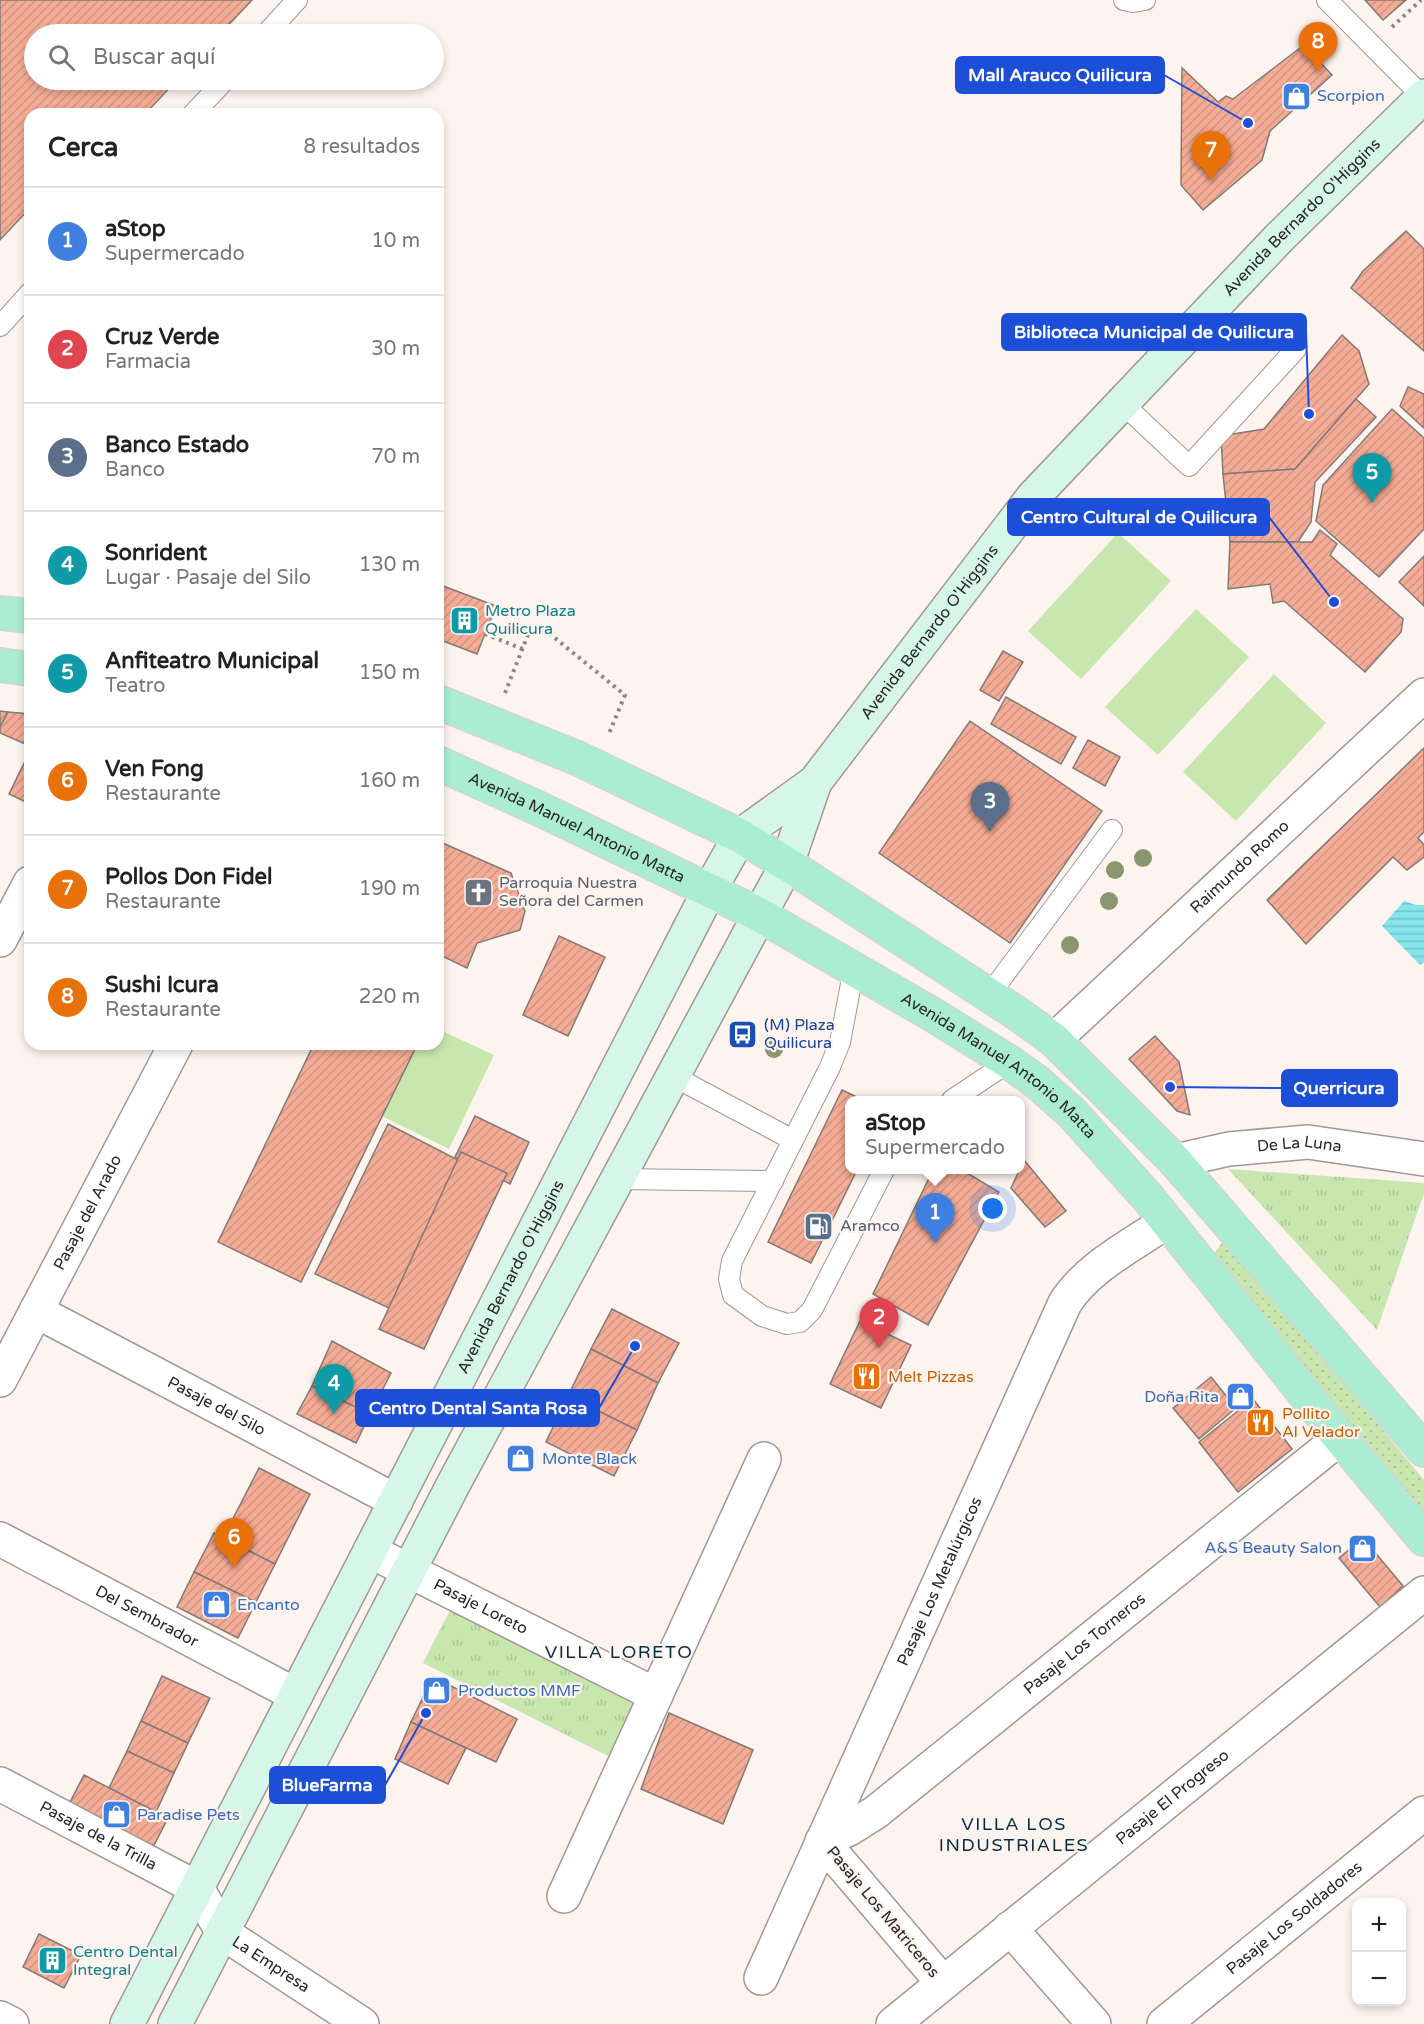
<!DOCTYPE html>
<html lang="es">
<head>
<meta charset="utf-8">
<style>
  :root { --surface:#fff; --page:#f6f6f6; --text:#222; --muted:#767676; --line:#e0e0e0; --accent:#ea580c }
  body { margin:0; font-family:"Varela Round",sans-serif; background:var(--page); color:var(--text) }
  .controls { position:absolute; right:18px; bottom:18px; display:grid; overflow:hidden; border-radius:12px; box-shadow:0 3px 9px #0003 }
  .controls button { width:54px; height:54px; display:grid; place-items:center; padding:0; border:0; border-bottom:2px solid var(--line); background:var(--surface); color:var(--text); font:30px sans-serif }
  .you { position:absolute; left:993px; top:1209px; width:21px; height:21px; margin:-15px; border:4px solid #fff; border-radius:50%; background:#1a73e8; box-shadow:0 0 0 9px #1a73e833 }
  .badge { display:grid; place-items:center; width:39px; height:39px; border-radius:50%; background:var(--accent); color:#fff; font-size:20px; font-weight:700 }
  .pin { position:absolute; translate:-50% -50px; filter:drop-shadow(0 2px 3px #0008) }
  .pin::after { content:''; position:absolute; top:32px; width:21px; height:18px; background:inherit; clip-path:polygon(0 0,100% 0,50% 100%) }
  .popup { position:absolute; left:845px; top:1096px; width:180px; height:78px; box-sizing:border-box; display:grid; place-content:center; border-radius:12px; background:var(--surface); filter:drop-shadow(0 2px 4px #0005); font-size:20px; white-space:nowrap; color:var(--muted) }
  .popup b { font-size:22px; color:var(--text) }
  .popup::after { content:''; position:absolute; left:50%; top:100%; margin-left:-12px; border:12px solid transparent; border-top-color:var(--surface) }
  .list { margin:0; padding:0; list-style:none }
  h2 { display:flex; justify-content:space-between; align-items:center; height:78px; margin:0; padding:0 24px; font-size:26px }
  h2 small { font-size:20px; font-weight:400; color:var(--muted) }
  .list li { display:grid; grid-template-columns:39px 1fr auto; gap:18px; align-items:center; box-sizing:border-box; height:108px; padding:0 24px; border-top:2px solid var(--line) }
  .list b { display:block; font-size:22px; white-space:nowrap }
  .list p { margin:0; font-size:20px; white-space:nowrap; color:var(--muted) }
  .list em { font-size:20px; font-style:normal; color:var(--muted) }
  .icon { flex:none; width:33px; height:33px; fill:none; stroke:currentColor; stroke-width:2; stroke-linecap:round; stroke-linejoin:round }
  .map { position:relative; flex:none; width:1424px; height:2024px; overflow:hidden }
  .search { position:absolute; background:var(--surface); box-shadow:0 3px 9px #0003; left:24px; top:24px; width:420px; height:66px; display:flex; align-items:center; gap:15px; box-sizing:border-box; padding:0 21px; border-radius:33px; color:var(--muted); font-size:22px }
  .panel { position:absolute; background:var(--surface); box-shadow:0 3px 9px #0003; left:24px; top:108px; width:420px; height:942px; border-radius:18px }
  .map>svg:first-child { display:block }
</style>
</head>
<body>
<div class="map">
<svg width="1424" height="2024" viewBox="0 0 1424 2024">
  <defs>
    <pattern id="grass-dots" width="8" height="8" patternUnits="userSpaceOnUse" patternTransform="scale(1.5)"><rect width="8" height="8" fill="#c8e7af"/><path d="M2 2h.1M6 6h.1" fill="none" stroke="#acc696" stroke-width="1.8" stroke-linecap="round"/></pattern>
    <pattern id="park-tufts" width="24" height="20" patternUnits="userSpaceOnUse" patternTransform="scale(1.5)"><rect width="24" height="20" fill="#c8e7af"/><path d="M3 7l-1-3M5 7V3M7 7l1-3M15 17l-1-3M17 17v-4M19 17l1-3" fill="none" stroke="#acc696"/></pattern>
    <pattern id="water-rules" width="6" height="5" patternUnits="userSpaceOnUse" patternTransform="scale(1.5)"><rect width="6" height="5" fill="#84e4e9"/><path d="M0 2.5h6" fill="none" stroke="#72c3c8"/></pattern>
    <pattern id="building-hatch" width="6" height="6" patternUnits="userSpaceOnUse" patternTransform="scale(1.5)"><rect width="6" height="6" fill="#f5ac96"/><path d="M-1 1l2-2M0 6l6-6M5 7l2-2" fill="none" stroke="#d29481"/></pattern>
  </defs>
  <rect width="100%" height="100%" fill="#fdf3ef"/>
  <polygon fill="url(#grass-dots)" points="1228,1234 1320,1354 1424,1480 1424,1524 1208,1263"/>
  <g fill="url(#park-tufts)">
    <polygon points="1228,1169 1424,1183 1424,1193 1377,1330"/>
    <polygon points="453,1604 646,1700 616,1760 423,1663"/>
  </g>
  <g fill="#c8e7af">
    <polygon points="1118,533 1171,581 1081,679 1028,631"/>
    <polygon points="1196,609 1249,657 1158,755 1105,707"/>
    <polygon points="1274,674 1326,723 1236,821 1183,772"/>
    <polygon points="438,1029 494,1055 449,1149 371,1111 404,1044 438,1044"/>
  </g>
  <polygon fill="url(#water-rules)" points="1404,901 1416,905 1424,905 1424,962 1420,965 1382,926"/>
  <g fill="url(#building-hatch)" stroke="#837a77" stroke-width="1.5">
    <polygon points="0,0 252,0 220,34 34,34 34,80 177,80 145,114 30,114 30,208 0,240"/>
    <polygon points="1365,0 1406,0 1383,20"/>
    <polygon points="1304,45 1332,75 1270,131 1262,160 1203,210 1181,185 1182,68 1218,102 1226,96 1233,99"/>
    <polygon points="1406,231 1424,249 1424,351 1351,288 1363,271"/>
    <polygon points="1342,335 1359,351 1369,384 1295,469 1223,474 1221,436 1264,429"/>
    <polygon points="1408,387 1424,394 1424,428 1400,406"/>
    <polygon points="1356,399 1376,417 1315,482 1311,522 1298,542 1230,542 1223,474 1295,469"/>
    <polygon points="1392,409 1424,438 1424,529 1379,577 1316,521 1323,485"/>
    <polygon points="1320,530 1337,544 1330,555 1403,619 1401,632 1365,672 1284,601 1273,603 1270,584 1228,589 1230,542 1312,542"/>
    <polygon points="1424,556 1424,606 1399,582"/>
    <polygon points="438,584 496,606 477,654 438,639"/>
    <polygon points="1003,651 1023,662 999,701 980,690"/>
    <polygon points="1006,697 1076,737 1061,764 991,724"/>
    <polygon points="0,711 8,712 0,727"/>
    <polygon points="8,712 30,714 30,746 0,733 0,727"/>
    <polygon points="970,721 1102,811 1010,943 879,853"/>
    <polygon points="1088,740 1120,757 1105,786 1073,768"/>
    <polygon points="1424,748 1424,832 1418,838 1424,845 1424,857 1407,870 1393,857 1306,944 1267,900"/>
    <polygon points="30,751 30,804 9,794"/>
    <polygon points="438,841 511,873 525,911 520,930 477,943 467,968 438,954"/>
    <polygon points="559,936 605,957 568,1036 523,1015"/>
    <polygon points="1155,1036 1179,1062 1190,1115 1177,1111 1129,1059"/>
    <polygon points="314,1044 405,1044 415,1049 301,1282 218,1242"/>
    <polygon points="842,1090 863,1100 850,1100 850,1170 857,1170 811,1263 768,1242"/>
    <polygon points="475,1116 529,1142 510,1184 455,1157"/>
    <polygon points="388,1124 458,1160 389,1308 315,1274"/>
    <polygon points="461,1152 507,1173 424,1349 379,1329"/>
    <polygon points="1024,1160 1066,1211 1045,1227 1011,1188"/>
    <polygon points="933,1170 962,1170 999,1192 928,1325 873,1294"/>
    <polygon points="612,1309 679,1343 658,1383 591,1349"/>
    <polygon points="860,1321 911,1345 881,1408 830,1384"/>
    <polygon points="332,1341 391,1373 370,1414 312,1386"/>
    <polygon points="591,1349 658,1383 637,1430 568,1396"/>
    <polygon points="1211,1377 1236,1408 1199,1439 1173,1408"/>
    <polygon points="312,1386 370,1414 356,1443 297,1414"/>
    <polygon points="568,1396 637,1430 614,1476 546,1442"/>
    <polygon points="1253,1399 1292,1449 1238,1492 1199,1442"/>
    <polygon points="259,1468 310,1494 275,1564 223,1538"/>
    <polygon points="214,1533 275,1564 256,1602 194,1572"/>
    <polygon points="1363,1538 1403,1586 1380,1607 1339,1558"/>
    <polygon points="194,1572 256,1602 238,1638 177,1607"/>
    <polygon points="162,1676 210,1698 188,1743 141,1721"/>
    <polygon points="433,1677 517,1719 496,1762 411,1722"/>
    <polygon points="669,1713 753,1750 723,1824 641,1789"/>
    <polygon points="141,1721 188,1743 174,1773 127,1751"/>
    <polygon points="411,1722 466,1748 448,1784 395,1759"/>
    <polygon points="127,1751 174,1773 156,1812 109,1788"/>
    <polygon points="84,1775 168,1818 149,1855 65,1812"/>
    <polygon points="39,1934 81,1955 64,1988 23,1967"/>
  </g>
  <g fill="none" stroke-linecap="round" stroke-linejoin="round">
    <defs>
      <g id="lane">
        <polyline points="1124,0 1133,2 1145,0"/>
        <polyline points="1327,0 1423,97"/>
        <polyline points="266,34 297,0"/>
        <polyline points="193,114 225,80"/>
        <polyline points="0,326 30,293"/>
        <polyline points="1122,403 1189,466 1296,349"/>
        <polyline points="854,968 840,1042 830,1067 732,1261 729,1279 733,1295 762,1316 787,1324 800,1322 812,1310 884,1170"/>
        <polyline points="989,995 1112,830"/>
        <polyline points="673,1076 793,1140"/>
        <polyline points="952,1100 1009,1062"/>
        <polyline points="618,1179 773,1181"/>
      </g>
      <g id="street">
        <polyline points="0,940 30,883"/>
        <path id="s1" d="M1054,1040L1424,695"/>
        <path id="s2" d="M1175,1161L1229,1149L1308,1142L1424,1159"/>
        <path id="s3" d="M36,1311L396,1501"/>
        <path id="s4" d="M0,1380L176,1044"/>
        <path id="s5" d="M0,1539L296,1695"/>
        <path id="s6" d="M370,1551L656,1695"/>
        <path id="s7" d="M0,1784L197,1888L223,1933L362,2024"/>
        <polyline points="564,1896 764,1459"/>
        <polyline points="1010,1928 1094,2024"/>
        <path id="s8" d="M761,1978L1065,1303C1088,1267 1131,1246 1166,1222"/>
        <path id="s9" d="M943,1983L822,1841L849,1829L876,1812L1340,1438"/>
        <polyline points="0,2018 12,2024"/>
        <path id="s10" d="M893,2024L1424,1593"/>
        <path id="s11" d="M1164,2024L1424,1813"/>
      </g>
      <g id="secondary">
        <path id="s12" d="M127,2024L709,891L740,836L815,782L1033,497L1278,239L1424,96"/>
        <polyline points="175,2024 454,1483 787,864 815,782"/>
      </g>
      <g id="primary">
        <polyline points="0,613 30,616"/>
        <polyline points="0,665 30,669"/>
        <polyline points="438,702 577,758 740,836 787,864 1015,1012 1054,1040 1175,1161 1424,1450"/>
        <path id="s13" d="M438,763L542,810L760,915L930,1013L1009,1062L1037,1082L1072,1113L1149,1199L1340,1438L1424,1539"/>
      </g>
    </defs>
    <use href="#lane" stroke="#a29995" stroke-width="22"/>
    <use href="#street" stroke="#a29995" stroke-width="36"/>
    <use href="#secondary" stroke="#a29995" stroke-width="36"/>
    <use href="#primary" stroke="#d4d4d3" stroke-width="36"/>
    <g stroke="#8e8885" stroke-width="4" stroke-dasharray="3 4.5" stroke-linecap="butt">
      <polyline points="1392,27 1421,0"/>
      <polyline points="485,634 523,649"/>
      <polyline points="505,693 531,627 550,634 625,695 608,736"/>
    </g>
    <use href="#lane" stroke="#fff" stroke-width="20"/>
    <use href="#street" stroke="#fff" stroke-width="33"/>
    <use href="#secondary" stroke="#d5f6e9" stroke-width="33"/>
    <use href="#primary" stroke="#aaedd3" stroke-width="33"/>
  </g>
  <g fill="#8a966e">
    <circle cx="1143" cy="858" r="9"/>
    <circle cx="1115" cy="870" r="9"/>
    <circle cx="1109" cy="901" r="9"/>
    <circle cx="1070" cy="945" r="9"/>
    <circle cx="774" cy="1049" r="9"/>
  </g>
  <defs>
    <symbol id="shop-square" viewBox="-11 -11 22 22"><rect x="-9" y="-9" width="18" height="18" rx="4" fill="#3f7fe0" stroke="#fdf3ef"/><path d="M-5-2.5h2.3a2.7 3.5 0 0 1 5.4 0H5L5.5 6h-11ZM-1.5-2.5h3a1.5 2.3 0 0 0-3 0Z" fill="#fff"/></symbol>
    <symbol id="building-square" viewBox="-11 -11 22 22"><rect x="-9" y="-9" width="18" height="18" rx="4" fill="#0f9aa8" stroke="#fdf3ef"/><path d="M-4-6H4V6H1V3H-1V6H-4ZM-2.5-4.3h1.7v1.8h-1.7ZM.8-4.3h1.7v1.8H.8ZM-2.5-1h1.7V.8h-1.7ZM.8-1h1.7V.8H.8Z" fill="#fff"/></symbol>
    <symbol id="church-square" viewBox="-11 -11 22 22"><rect x="-9" y="-9" width="18" height="18" rx="4" fill="#6b7280" stroke="#fdf3ef"/><path d="M-1.2-6h2.4v3.5h3.3v2.4h-3.3V6h-2.4V-.1h-3.3v-2.4h3.3Z" fill="#fff"/></symbol>
    <symbol id="bus-square" viewBox="-11 -11 22 22"><rect x="-9" y="-9" width="18" height="18" rx="4" fill="#1a4fb4" stroke="#fdf3ef"/><path d="M-5-6H5V4H4V6H2V4H-2V6H-4V4H-5ZM-3.5-4V0h7V-4ZM-3.5 1.2v1.5H-2V1.2ZM2 1.2v1.5H3.5V1.2Z" fill="#fff"/></symbol>
    <symbol id="fuel-square" viewBox="-11 -11 22 22"><rect x="-9" y="-9" width="18" height="18" rx="4" fill="#5c6f8a" stroke="#fdf3ef"/><path d="M-5.5-6h7V0h2V4h1.3V-2.5L3-4.5l.8-.8L6-3V5H2.5V1h-1V6h-7ZM-4.2-4.7v3.2H.2V-4.7Z" fill="#fff"/></symbol>
    <symbol id="restaurant-square" viewBox="-11 -11 22 22"><rect x="-9" y="-9" width="18" height="18" rx="4" fill="#e8710a" stroke="#fdf3ef"/><path d="M-5-6h1v4h1v-4h1v4h1v-4h1v5L-1.5 .5V6h-2V.5L-5-1ZM5-6V6H3V1.5H1.5Q1.5-4 5-6Z" fill="#fff"/></symbol>
  </defs>
  <g fill-rule="evenodd">
    <use href="#shop-square" x="1280" y="80" width="33" height="33"/>
    <use href="#building-square" x="448" y="604" width="33" height="33"/>
    <use href="#church-square" x="462" y="876" width="33" height="33"/>
    <use href="#bus-square" x="726" y="1018" width="33" height="33"/>
    <use href="#fuel-square" x="802" y="1210" width="33" height="33"/>
    <use href="#restaurant-square" x="850" y="1360" width="33" height="33"/>
    <use href="#shop-square" x="1224" y="1380" width="33" height="33"/>
    <use href="#restaurant-square" x="1244" y="1406" width="33" height="33"/>
    <use href="#shop-square" x="504" y="1442" width="33" height="33"/>
    <use href="#shop-square" x="1346" y="1532" width="33" height="33"/>
    <use href="#shop-square" x="200" y="1588" width="33" height="33"/>
    <use href="#shop-square" x="420" y="1674" width="33" height="33"/>
    <use href="#shop-square" x="100" y="1798" width="33" height="33"/>
    <use href="#building-square" x="36" y="1944" width="33" height="33"/>
  </g>
  <g text-anchor="middle" dominant-baseline="central" stroke-width="4.5" stroke-linejoin="round" paint-order="stroke">
    <g font-size="16" fill="#366cbe" stroke="#fdf3ef" text-anchor="start">
      <text x="1317" y="96">Scorpion</text>
      <text x="1219" y="1397" text-anchor="end">Doña Rita</text>
      <text x="542" y="1459">Monte Black</text>
      <text x="1342" y="1548" text-anchor="end">A&amp;S Beauty Salon</text>
      <text x="237" y="1605">Encanto</text>
      <text x="458" y="1691">Productos MMF</text>
      <text x="137" y="1815">Paradise Pets</text>
    </g>
    <g font-size="16" fill="#292624" stroke="#fdf3ef">
      <text stroke="none"><textPath href="#s12" startOffset="2176">Avenida Bernardo O'Higgins</textPath></text>
      <text stroke="none"><textPath href="#s12" startOffset="1618">Avenida Bernardo O'Higgins</textPath></text>
      <text stroke="none"><textPath href="#s13" startOffset="153">Avenida Manuel Antonio Matta</textPath></text>
      <text stroke="none"><textPath href="#s1" startOffset="254">Raimundo Romo</textPath></text>
      <text stroke="none"><textPath href="#s13" startOffset="639">Avenida Manuel Antonio Matta</textPath></text>
      <text stroke="none"><textPath href="#s2" startOffset="126">De La Luna</textPath></text>
      <text stroke="none"><textPath href="#s4" startOffset="189">Pasaje del Arado</textPath></text>
      <text stroke="none"><textPath href="#s12" startOffset="840">Avenida Bernardo O'Higgins</textPath></text>
      <text stroke="none"><textPath href="#s3" startOffset="204">Pasaje del Silo</textPath></text>
      <text stroke="none"><textPath href="#s8" startOffset="435">Pasaje Los Metalúrgicos</textPath></text>
      <text stroke="none"><textPath href="#s6" startOffset="124">Pasaje Loreto</textPath></text>
      <text stroke="none"><textPath href="#s5" startOffset="166">Del Sembrador</textPath></text>
      <text stroke="none"><textPath href="#s9" startOffset="516">Pasaje Los Torneros</textPath></text>
      <text stroke="none"><textPath href="#s10" startOffset="360">Pasaje El Progreso</textPath></text>
      <text stroke="none"><textPath href="#s7" startOffset="111">Pasaje de la Trilla</textPath></text>
      <text transform="translate(883 1912) rotate(50)">Pasaje Los Matriceros</text>
      <text stroke="none"><textPath href="#s11" startOffset="168">Pasaje Los Soldadores</textPath></text>
      <text stroke="none"><textPath href="#s7" startOffset="332">La Empresa</textPath></text>
    </g>
    <g font-size="16" fill="#0d838f" stroke="#fdf3ef" text-anchor="start">
      <text x="485" y="611">Metro Plaza<tspan x="485" dy="18">Quilicura</tspan></text>
      <text x="73" y="1952">Centro Dental<tspan x="73" dy="18">Integral</tspan></text>
    </g>
    <g font-size="16" fill="#5b616d" stroke="#fdf3ef" text-anchor="start">
      <text x="499" y="883">Parroquia Nuestra<tspan x="499" dy="18">Señora del Carmen</tspan></text>
    </g>
    <g font-size="16" fill="#164399" stroke="#fdf3ef" text-anchor="start">
      <text x="764" y="1025">(M) Plaza<tspan x="764" dy="18">Quilicura</tspan></text>
    </g>
    <g font-size="16" fill="#4e5e75" stroke="#fdf3ef" text-anchor="start">
      <text x="840" y="1226">Aramco</text>
    </g>
    <g font-size="16" fill="#c56008" stroke="#fdf3ef" text-anchor="start">
      <text x="888" y="1377">Melt Pizzas</text>
      <text x="1282" y="1414">Pollito<tspan x="1282" dy="18">Al Velador</tspan></text>
    </g>
    <g font-size="18" letter-spacing="1.5" fill="#042d44" stroke="#fdf3ef">
      <text x="619" y="1652">VILLA LORETO</text>
      <text x="1014" y="1824">VILLA LOS<tspan x="1014" dy="21">INDUSTRIALES</tspan></text>
    </g>
  </g>
  <path fill="none" stroke="#1d4ed8" stroke-width="2" d="M1248 123L1164 75M1309 414L1306 332M1334 602L1269 517M1170 1087L1282 1088M635 1346L599 1408M426 1713L385 1785"/>
  <g fill="#1d4ed8" stroke="#fdf3ef" stroke-width="2">
    <circle cx="1248" cy="123" r="6"/>
    <circle cx="1309" cy="414" r="6"/>
    <circle cx="1334" cy="602" r="6"/>
    <circle cx="1170" cy="1087" r="6"/>
    <circle cx="635" cy="1346" r="6"/>
    <circle cx="426" cy="1713" r="6"/>
  </g>
  <g fill="#1d4ed8" stroke="#1d4ed8" stroke-width="2">
    <rect x="956" y="57" width="208" height="36" rx="6"/>
    <rect x="1002" y="314" width="304" height="36" rx="6"/>
    <rect x="1008" y="499" width="261" height="36" rx="6"/>
    <rect x="1282" y="1070" width="115" height="36" rx="6"/>
    <rect x="356" y="1390" width="243" height="36" rx="6"/>
    <rect x="270" y="1767" width="115" height="36" rx="6"/>
  </g>
  <g font-size="18" text-anchor="middle" font-weight="bold" fill="#fff">
    <text x="1060" y="81">Mall Arauco Quilicura</text>
    <text x="1154" y="338">Biblioteca Municipal de Quilicura</text>
    <text x="1139" y="523">Centro Cultural de Quilicura</text>
    <text x="1339" y="1094">Querricura</text>
    <text x="478" y="1414">Centro Dental Santa Rosa</text>
    <text x="327" y="1791">BlueFarma</text>
  </g>
</svg>
<div class="controls">
<button>+</button>
<button>−</button>
</div>
<div class="you"></div>
<div class="pin badge" style="left:935px;top:1243px;background:#3f7fe0">1</div>
<div class="popup"><b>aStop</b>Supermercado</div>
<div class="pin badge" style="left:879px;top:1348px;background:#e0444e">2</div>
<div class="pin badge" style="left:990px;top:832px;background:#5c6f8a">3</div>
<div class="pin badge" style="left:334px;top:1414px;background:#0f9aa8">4</div>
<div class="pin badge" style="left:1372px;top:503px;background:#0f9aa8">5</div>
<div class="pin badge" style="left:234px;top:1568px;background:#e8710a">6</div>
<div class="pin badge" style="left:1211px;top:181px;background:#e8710a">7</div>
<div class="pin badge" style="left:1318px;top:72px;background:#e8710a">8</div>
<div class="search"><svg class="icon" aria-label="search" viewBox="0 0 24 24"><circle cx="10" cy="10" r="6"/><path d="M15 15l6 6"/></svg>Buscar aquí</div>
<section class="panel">
<h2>Cerca<small>8 resultados</small></h2>
<ul class="list">
<li><span class="badge" style="background:#3f7fe0">1</span><div><b>aStop</b><p>Supermercado</p></div><em>10 m</em></li>
<li><span class="badge" style="background:#e0444e">2</span><div><b>Cruz Verde</b><p>Farmacia</p></div><em>30 m</em></li>
<li><span class="badge" style="background:#5c6f8a">3</span><div><b>Banco Estado</b><p>Banco</p></div><em>70 m</em></li>
<li><span class="badge" style="background:#0f9aa8">4</span><div><b>Sonrident</b><p>Lugar · Pasaje del Silo</p></div><em>130 m</em></li>
<li><span class="badge" style="background:#0f9aa8">5</span><div><b>Anfiteatro Municipal</b><p>Teatro</p></div><em>150 m</em></li>
<li><span class="badge" style="background:#e8710a">6</span><div><b>Ven Fong</b><p>Restaurante</p></div><em>160 m</em></li>
<li><span class="badge" style="background:#e8710a">7</span><div><b>Pollos Don Fidel</b><p>Restaurante</p></div><em>190 m</em></li>
<li><span class="badge" style="background:#e8710a">8</span><div><b>Sushi Icura</b><p>Restaurante</p></div><em>220 m</em></li>
</ul>
</section>
</div>
</body>
</html>
